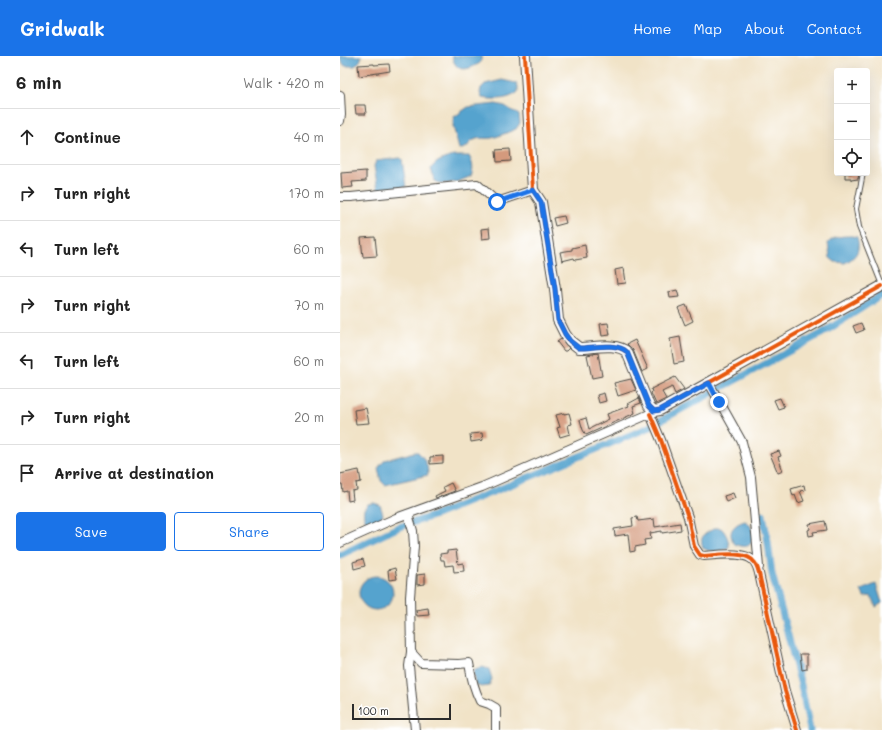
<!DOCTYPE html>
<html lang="en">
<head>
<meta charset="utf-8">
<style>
  :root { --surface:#fff; --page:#f2f2f2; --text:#222; --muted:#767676; --line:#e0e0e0; --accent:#1a73e8 }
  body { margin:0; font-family:Mali,sans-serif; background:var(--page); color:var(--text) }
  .controls { position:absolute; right:12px; top:12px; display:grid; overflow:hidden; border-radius:4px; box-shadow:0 4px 16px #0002 }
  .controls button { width:36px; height:36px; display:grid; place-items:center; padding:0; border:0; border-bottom:1px solid var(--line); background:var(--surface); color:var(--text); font:20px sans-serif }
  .scale { position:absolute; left:12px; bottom:10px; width:99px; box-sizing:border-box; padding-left:4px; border:2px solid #2b2b2b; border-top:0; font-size:11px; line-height:14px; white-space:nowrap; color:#2b2b2b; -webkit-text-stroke:3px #fff; paint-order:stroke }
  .stop { position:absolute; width:12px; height:12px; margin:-9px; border:3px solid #1a73e8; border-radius:50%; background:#fff }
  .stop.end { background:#1a73e8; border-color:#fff; box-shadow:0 1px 4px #0008 }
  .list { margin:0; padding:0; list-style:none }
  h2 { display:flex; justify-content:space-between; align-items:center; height:52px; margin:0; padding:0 16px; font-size:17px }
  h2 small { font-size:13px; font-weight:400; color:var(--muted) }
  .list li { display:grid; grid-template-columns:26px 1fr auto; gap:12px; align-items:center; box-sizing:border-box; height:56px; padding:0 16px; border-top:1px solid var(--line) }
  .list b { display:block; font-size:15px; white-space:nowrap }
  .list em { font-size:13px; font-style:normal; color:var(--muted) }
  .actions { display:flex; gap:8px; padding:12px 16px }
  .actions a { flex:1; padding:9px 0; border:1px solid var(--accent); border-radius:4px; text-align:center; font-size:14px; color:var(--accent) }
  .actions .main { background:var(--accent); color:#fff }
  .icon { flex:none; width:22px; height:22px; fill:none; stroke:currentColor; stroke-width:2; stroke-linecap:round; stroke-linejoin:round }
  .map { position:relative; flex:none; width:542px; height:674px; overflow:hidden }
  header { display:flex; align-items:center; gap:24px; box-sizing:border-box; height:56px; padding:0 20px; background:var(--accent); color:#fff }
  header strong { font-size:19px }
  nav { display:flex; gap:22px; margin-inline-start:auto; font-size:14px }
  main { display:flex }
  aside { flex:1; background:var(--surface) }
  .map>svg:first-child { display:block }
</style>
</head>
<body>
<header>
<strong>Gridwalk</strong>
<nav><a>Home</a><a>Map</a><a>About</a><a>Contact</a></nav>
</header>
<main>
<aside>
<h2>6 min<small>Walk · 420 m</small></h2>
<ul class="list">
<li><svg class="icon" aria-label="ahead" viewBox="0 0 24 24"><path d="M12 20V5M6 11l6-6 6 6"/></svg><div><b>Continue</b></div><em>40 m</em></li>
<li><svg class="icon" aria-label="right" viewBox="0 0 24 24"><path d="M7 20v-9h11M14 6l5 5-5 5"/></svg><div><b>Turn right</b></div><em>170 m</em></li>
<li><svg class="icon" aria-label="left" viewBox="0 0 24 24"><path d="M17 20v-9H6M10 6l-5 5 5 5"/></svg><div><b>Turn left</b></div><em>60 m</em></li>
<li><svg class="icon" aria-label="right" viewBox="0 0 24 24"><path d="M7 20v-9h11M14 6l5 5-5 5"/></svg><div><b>Turn right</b></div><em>70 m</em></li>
<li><svg class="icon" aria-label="left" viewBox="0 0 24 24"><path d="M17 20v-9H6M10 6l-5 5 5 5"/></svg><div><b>Turn left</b></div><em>60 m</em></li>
<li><svg class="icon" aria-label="right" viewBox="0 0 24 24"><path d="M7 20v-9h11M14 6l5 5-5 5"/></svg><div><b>Turn right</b></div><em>20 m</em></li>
<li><svg class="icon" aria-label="arrive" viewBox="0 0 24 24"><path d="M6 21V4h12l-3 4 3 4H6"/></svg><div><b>Arrive at destination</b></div></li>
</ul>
<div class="actions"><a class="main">Save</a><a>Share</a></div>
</aside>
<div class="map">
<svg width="542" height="674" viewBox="0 0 542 674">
  <rect width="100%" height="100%" fill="#fff"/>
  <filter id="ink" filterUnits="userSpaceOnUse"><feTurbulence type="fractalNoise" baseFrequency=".025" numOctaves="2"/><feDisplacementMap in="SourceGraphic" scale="8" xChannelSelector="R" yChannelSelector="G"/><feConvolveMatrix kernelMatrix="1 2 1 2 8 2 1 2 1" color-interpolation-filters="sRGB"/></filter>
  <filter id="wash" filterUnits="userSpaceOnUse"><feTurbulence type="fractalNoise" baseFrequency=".012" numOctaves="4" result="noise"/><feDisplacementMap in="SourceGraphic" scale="16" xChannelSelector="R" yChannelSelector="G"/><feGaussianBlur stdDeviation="0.9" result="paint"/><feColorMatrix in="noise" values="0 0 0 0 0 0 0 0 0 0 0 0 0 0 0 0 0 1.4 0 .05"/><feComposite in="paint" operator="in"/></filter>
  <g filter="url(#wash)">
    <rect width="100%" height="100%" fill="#f1e3c7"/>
    <g fill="#55a3ce" stroke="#40677c">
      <polygon points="0,0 22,0 20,5 15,10 5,10 0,4"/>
      <path d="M112,0H142L140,7C128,14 116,18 112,0Z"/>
      <path d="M162,24L176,27L178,31V36C169,44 154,44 142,42L140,37L141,32L145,28Z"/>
      <path d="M156,48L165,50L179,59L180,67L176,73C168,76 160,80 152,82C145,83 140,81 134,84C126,88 130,93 119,93L113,70L114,61L128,51Z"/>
      <path d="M114,100H129C133,107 134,113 131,120C121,125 105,131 95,125L91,113C95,105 106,102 114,100Z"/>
      <polygon points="60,102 62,103 66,131 38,134 34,110 36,105"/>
      <path d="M512,180L517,181C521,195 516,201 505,207L495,206L490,202L488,187C494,180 503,180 512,180Z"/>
      <path d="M75,396H78C85,403 88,409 88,419L45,429L41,425L38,412L45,404Z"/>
      <path d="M34,447L40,449L43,458L39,466L30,469C24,464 23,461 24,453L28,448Z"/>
      <path d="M405,465C416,470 417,494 401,490C396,489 393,488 392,483C388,473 397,467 405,465Z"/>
      <path d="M375,472H381C386,477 389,484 389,491C381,496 371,497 363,492C359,479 365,478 375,472Z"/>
      <circle cx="36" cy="537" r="17"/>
      <polygon points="536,528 542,547 536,551 531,540 524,541 521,534"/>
      <polygon points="142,611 149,613 152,623 149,630 141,631 135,628 133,616 135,613"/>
    </g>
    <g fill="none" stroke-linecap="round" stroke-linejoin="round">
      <g stroke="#55a3ce" stroke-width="7">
        <polyline points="423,459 428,486 432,518 461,629 470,674"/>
        <polyline points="0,499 59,471 96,459 209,413 305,373 481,278 542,239"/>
      </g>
    </g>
    <g id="blocks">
      <g fill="#d49a7d">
        <polygon points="34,8 34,9 49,8 50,15 19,20 18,9"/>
        <polygon points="15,49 25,49 26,58 16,58"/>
        <polygon points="170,93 171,105 157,106 156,94"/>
        <polygon points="26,115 26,125 12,126 13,131 2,132 1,117"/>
        <polygon points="505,117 519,117 518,123 511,124 511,122 505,122"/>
        <polygon points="224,160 226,167 215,170 213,162"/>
        <polygon points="149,172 150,182 142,183 141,173"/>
        <polygon points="35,181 37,200 23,201 21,182"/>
        <polygon points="245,189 247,202 235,204 234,202 222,205 220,196 232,194 232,192"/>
        <polygon points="284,212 286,227 277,228 275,214"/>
        <polygon points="337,234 339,241 330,242 329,236"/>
        <polygon points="346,249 353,265 345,269 338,252"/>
        <polygon points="268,267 270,279 262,280 260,268"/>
        <polygon points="521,267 524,274 516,277 513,270"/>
        <polygon points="340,281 344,306 334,308 330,283"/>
        <polygon points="221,283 229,292 226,295 224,295 217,286"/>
        <polygon points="295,284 308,313 302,316 293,294 287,288"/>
        <polygon points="258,297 262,320 252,322 247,299"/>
        <polygon points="335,321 344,333 335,338 332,331 322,336 326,343 316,348 311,337 312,336 311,333"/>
        <polygon points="291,323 296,334 278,340 274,327"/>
        <polygon points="264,337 266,345 259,347 257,339"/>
        <polygon points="299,342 301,347 293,350 295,357 246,379 243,374 240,364 246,362 249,373 269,363 267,358 289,350 288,348"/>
        <polygon points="440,342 444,351 438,353 434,344"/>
        <polygon points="26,352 29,367 16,368 14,354"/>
        <polygon points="224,357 224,358 229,357 232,368 228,369 230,378 220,381 217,372 220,371 216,359"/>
        <polygon points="142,377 143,384 131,386 130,378"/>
        <polygon points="439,395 441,400 438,401 443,415 438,417 430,398"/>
        <polygon points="103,400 103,407 90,408 90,401"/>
        <polygon points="19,414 21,426 16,427 17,434 12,435 13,444 8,445 7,435 3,436 2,428 0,428 0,418"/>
        <polygon points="111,427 115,435 96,442 95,440 105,435 103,431"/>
        <polygon points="464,429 465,434 460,435 464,445 458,447 455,439 453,440 451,433"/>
        <polygon points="393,437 395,442 386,446 384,440"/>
        <polygon points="297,461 298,465 314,463 315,471 340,467 341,474 322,477 322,475 310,477 311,483 304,484 305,489 295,491 295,495 290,496 288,478 275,480 274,473 293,470 292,462"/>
        <polygon points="485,465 487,474 473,476 474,479 469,480 468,474 470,473 469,468"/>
        <polygon points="116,494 118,508 123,507 124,515 114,516 113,509 105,510 104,504 101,504 100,498 107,497 107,495"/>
        <polygon points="23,503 25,510 14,513 13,506"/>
        <polygon points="55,512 57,523 49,524 48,514"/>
        <polygon points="85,518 85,528 77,529 77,519"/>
        <polygon points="88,552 89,559 77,560 76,554"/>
        <polygon points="460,598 467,598 467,613 462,614"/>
      </g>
    </g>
  </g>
  <g filter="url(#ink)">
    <use href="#blocks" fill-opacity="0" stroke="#494742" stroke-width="1"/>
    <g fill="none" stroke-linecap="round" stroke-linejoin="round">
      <defs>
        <polyline id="service" points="523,117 516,153 519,171 542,229"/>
        <g id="minor">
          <polyline points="0,39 1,59 0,65"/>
          <polyline points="0,141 11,141 137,128 157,146 193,134"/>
          <polyline points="369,327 402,386 411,421 419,511"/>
          <path d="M310,358L321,384L348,461L354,490L360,499L364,500C377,499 408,494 415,507C418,511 419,517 420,522L445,635L457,674"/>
          <path d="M68,458L73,475L74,490L70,541L71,596L81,607L119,608L129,607C131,621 134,633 140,645L149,648L156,652V674"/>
          <polyline points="0,487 56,462 142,431 314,356"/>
          <polyline points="71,596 69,610 75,674"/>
        </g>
        <path id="tertiary" d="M185,0L193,134L201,146L215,233L218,264L225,278L230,285L239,292C254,292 276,286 287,296L309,350L314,355L320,354L542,230"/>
      </defs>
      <use href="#service" stroke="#494742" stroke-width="6"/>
      <use href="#minor" stroke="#494742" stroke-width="10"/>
      <use href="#tertiary" stroke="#494742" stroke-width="12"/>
      <use href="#service" stroke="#fff" stroke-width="4"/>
      <use href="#minor" stroke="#fff" stroke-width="8"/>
      <use href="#tertiary" stroke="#fff" stroke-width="10"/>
      <defs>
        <g id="cycleway">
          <path d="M185,0L193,134L201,146L215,233L218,264L225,278L230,285L239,292C254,292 276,286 287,296L309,350L314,355L320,354L542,230"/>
          <path d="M310,358L321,384L348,461L354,490L360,499L364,500C377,499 408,494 415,507C418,511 419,517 420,522L445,635L457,674"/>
        </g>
      </defs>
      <use href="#cycleway" stroke="#fff" stroke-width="6"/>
      <use href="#cycleway" stroke="#e8590c" stroke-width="4"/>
    </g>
  </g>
  <g fill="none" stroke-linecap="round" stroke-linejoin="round" filter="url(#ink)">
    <path stroke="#1a73e8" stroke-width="5" d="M157,146L193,134L201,146L215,233L218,264L225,278L230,285L239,292C254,292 276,286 287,296L309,350L314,355L320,354L369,327L379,346"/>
  </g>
</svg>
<div class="controls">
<button>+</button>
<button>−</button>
<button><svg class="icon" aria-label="locate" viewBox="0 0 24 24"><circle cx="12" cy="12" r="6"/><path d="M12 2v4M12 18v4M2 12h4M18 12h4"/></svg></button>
</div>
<div class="scale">100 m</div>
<div class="stop" style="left:157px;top:146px"></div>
<div class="stop end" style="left:379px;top:346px"></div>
</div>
</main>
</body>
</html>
